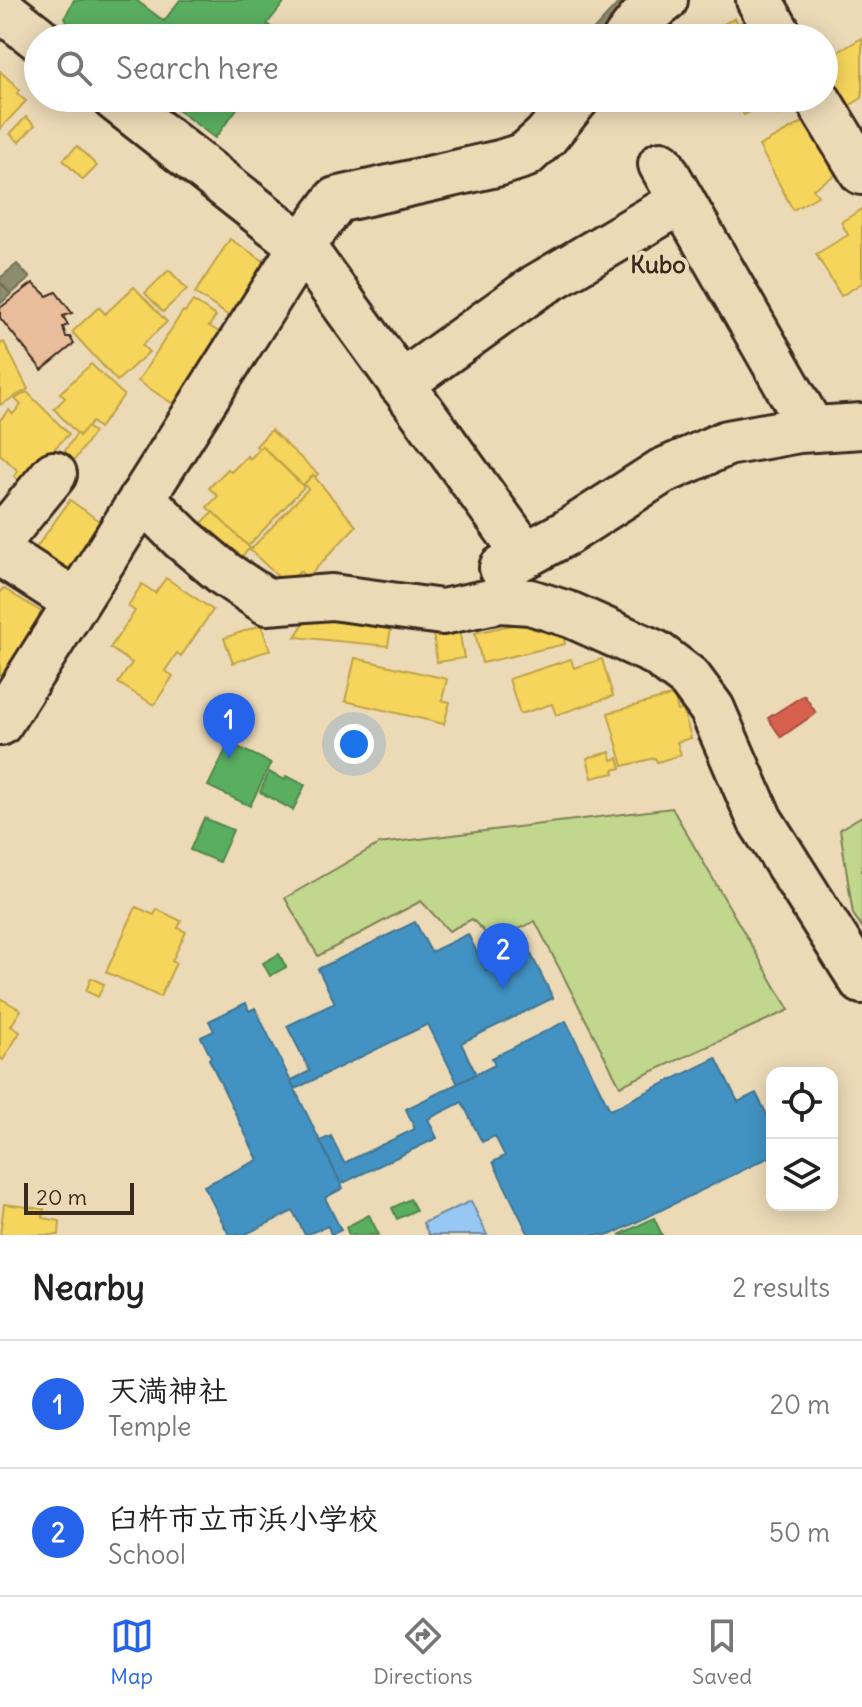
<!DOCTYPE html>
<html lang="en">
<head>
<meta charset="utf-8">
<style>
  :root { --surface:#fff; --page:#f6f6f6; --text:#222; --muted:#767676; --line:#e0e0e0; --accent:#2563eb }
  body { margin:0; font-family:Delius,"Klee One",sans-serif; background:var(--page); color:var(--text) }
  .controls { position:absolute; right:24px; bottom:24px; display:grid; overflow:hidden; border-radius:16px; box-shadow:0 4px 20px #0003 }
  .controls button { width:72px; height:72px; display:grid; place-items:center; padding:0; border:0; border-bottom:2px solid var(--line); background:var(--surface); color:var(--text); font:40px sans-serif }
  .scale { position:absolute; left:24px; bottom:20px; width:110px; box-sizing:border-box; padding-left:8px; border:4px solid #3b2a1e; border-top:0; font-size:22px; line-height:28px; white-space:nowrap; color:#3b2a1e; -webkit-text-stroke:6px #ecdab7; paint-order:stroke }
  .you { position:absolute; left:354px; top:744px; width:28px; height:28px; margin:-20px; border:6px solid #fff; border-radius:50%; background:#1a73e8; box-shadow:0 0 0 12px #1a73e833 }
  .badge { display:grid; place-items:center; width:52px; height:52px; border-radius:50%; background:var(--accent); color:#fff; font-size:26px; font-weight:700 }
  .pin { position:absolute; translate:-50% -66px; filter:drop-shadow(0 2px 4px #0008) }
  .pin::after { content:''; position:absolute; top:42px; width:28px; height:24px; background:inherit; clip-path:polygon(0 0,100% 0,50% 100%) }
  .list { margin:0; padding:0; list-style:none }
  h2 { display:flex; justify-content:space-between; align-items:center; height:104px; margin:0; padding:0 32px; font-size:34px }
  h2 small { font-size:26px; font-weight:400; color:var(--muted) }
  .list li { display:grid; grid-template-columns:52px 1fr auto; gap:24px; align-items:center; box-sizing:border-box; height:128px; padding:0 32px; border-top:2px solid var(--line) }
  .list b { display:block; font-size:30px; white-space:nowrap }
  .list p { margin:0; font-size:26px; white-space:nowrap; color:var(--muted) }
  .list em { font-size:26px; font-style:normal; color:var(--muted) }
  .icon { flex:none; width:44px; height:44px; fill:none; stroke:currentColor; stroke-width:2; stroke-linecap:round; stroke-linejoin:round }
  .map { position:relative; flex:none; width:862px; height:1235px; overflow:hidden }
  .search { position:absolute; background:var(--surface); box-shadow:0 4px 20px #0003; left:24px; right:24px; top:24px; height:88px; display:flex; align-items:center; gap:20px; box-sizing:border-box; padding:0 28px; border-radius:44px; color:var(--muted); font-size:30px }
  .sheet { height:360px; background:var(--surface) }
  nav { display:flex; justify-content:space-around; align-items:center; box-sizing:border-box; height:112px; border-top:2px solid var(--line); background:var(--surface); font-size:22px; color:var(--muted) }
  nav a { display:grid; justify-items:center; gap:4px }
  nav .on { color:var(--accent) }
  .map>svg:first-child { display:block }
</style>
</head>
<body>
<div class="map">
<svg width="862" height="1235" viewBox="0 0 862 1235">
  <rect width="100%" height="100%" fill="#ecdab7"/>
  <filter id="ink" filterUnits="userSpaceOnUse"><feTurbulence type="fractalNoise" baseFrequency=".0125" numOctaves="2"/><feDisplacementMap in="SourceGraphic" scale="16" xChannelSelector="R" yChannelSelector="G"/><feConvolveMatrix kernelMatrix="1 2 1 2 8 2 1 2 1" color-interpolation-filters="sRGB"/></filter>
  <g filter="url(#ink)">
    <g fill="#c0d78d" stroke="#7e8056" stroke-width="2">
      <polygon points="672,808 789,1010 620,1086 535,921 493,941 472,919 449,931 421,901 318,956 285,898 379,844"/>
      <polygon points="862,816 862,927 853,914 840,829"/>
    </g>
    <polygon fill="#96c8f3" stroke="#72899e" stroke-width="2" points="471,1201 487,1235 429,1235 423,1223"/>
    <g fill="#f6d55c" stroke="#bea249" stroke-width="2">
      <polygon points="735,18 738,24 743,21 745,26 754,21 763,38 722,38 716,28"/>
      <polygon points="862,38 862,98 842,110 824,77 824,60"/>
      <polygon points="0,71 20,90 17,93 26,101 0,129"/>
      <polygon points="735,98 803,98 804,100 778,115 770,101 744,115"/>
      <polygon points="26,117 35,125 19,142 10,134"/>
      <polygon points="805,121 808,128 816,123 843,170 813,189 818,196 793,210 759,146"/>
      <polygon points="77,146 97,166 83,180 63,160"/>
      <polygon points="862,209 862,283 841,296 816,254 848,235 841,222"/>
      <polygon points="230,239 270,265 235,320 195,293"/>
      <polygon points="169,270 187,289 163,312 145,293"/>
      <polygon points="134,287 167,322 142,345 149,352 117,381 72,332 99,307 105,314"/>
      <polygon points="193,301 216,316 209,326 221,333 175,405 138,381 183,311 185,312"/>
      <polygon points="4,342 28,389 0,405 0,344"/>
      <polygon points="91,364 124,395 99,428 92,422 79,436 54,409 65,398 60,393"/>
      <polygon points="27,392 69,434 51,452 53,454 29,492 14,476 18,471 0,454 0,420 9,410 13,414 21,405 15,399"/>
      <polygon points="87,427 94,432 69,468 58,461 77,433 79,436"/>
      <polygon points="271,430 318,474 315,477 313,475 303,485 262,446 260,449 256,446"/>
      <polygon points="262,446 304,487 248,546 207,507 218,496 209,488 228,469 231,472 247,456 250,459"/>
      <polygon points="313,475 356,526 307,578 300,571 287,585 250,550 308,489 304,484"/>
      <polygon points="70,500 106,526 66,583 29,558"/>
      <polygon points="213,512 250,548 237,562 199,526"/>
      <polygon points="166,578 213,610 181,656 177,653 165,671 173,676 154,705 118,683 132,663 110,648 135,611 128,606 142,584 155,593"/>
      <polygon points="3,588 48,616 3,677 0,675 0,592"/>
      <polygon points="309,615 392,621 388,646 295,637"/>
      <polygon points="531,621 533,629 551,624 554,633 563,631 565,644 482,663 475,633"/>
      <polygon points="261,625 270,650 233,663 224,638"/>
      <polygon points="459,629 464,658 437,662 433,633"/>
      <polygon points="355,658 447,679 442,700 450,702 444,724 345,701"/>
      <polygon points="571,659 574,668 602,659 613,696 556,715 552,704 520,714 509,679"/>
      <polygon points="674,695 678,711 683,709 691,738 677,742 681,755 657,762 655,758 623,766 608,713"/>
      <polygon points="610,752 612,760 618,758 621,768 613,770 614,773 592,778 587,758"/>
      <polygon points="136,907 154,915 157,909 181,921 178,928 186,932 172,961 176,963 160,997 106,972"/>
      <polygon points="91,978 104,984 98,997 86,991"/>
      <polygon points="0,998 21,1010 11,1026 20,1032 3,1060 0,1058"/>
      <polygon points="4,1204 44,1209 43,1218 60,1221 59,1235 0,1235"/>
    </g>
    <polygon fill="#d6604d" stroke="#a8503f" stroke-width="2" points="804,695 816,713 781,737 768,718"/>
    <g fill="#4393c3" stroke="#417492" stroke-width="2">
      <polygon points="415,922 431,952 468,934 486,971 529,950 553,998 461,1043 476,1074 458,1084 428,1024 295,1089 290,1081 310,1071 287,1026 335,1003 318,969"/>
      <polygon points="246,1003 249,1011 255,1008 343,1188 325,1198 341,1230 331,1235 328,1226 305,1235 293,1211 244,1235 229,1235 204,1186 258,1160 209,1059 211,1057 201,1037 214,1031 209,1021"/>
      <polygon points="566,1021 610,1110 716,1058 738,1102 756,1093 772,1125 772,1156 610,1235 529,1235 493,1162 505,1156 495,1136 482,1142 462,1102 428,1119 437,1138 341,1184 320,1141 331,1136 344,1163 415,1129 406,1109 495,1065 492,1058"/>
    </g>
    <g fill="#5aae61" stroke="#51864d" stroke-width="2">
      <polygon points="74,0 136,0 164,21 180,0 286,0 267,24 285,38 78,38 80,35 69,27 65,17"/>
      <polygon points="162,98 245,98 215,138"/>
      <polygon points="229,743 271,763 250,806 208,786"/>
      <polygon points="269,772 285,780 286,776 305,785 293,810 260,792"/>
      <polygon points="204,818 233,830 219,862 190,850"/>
      <polygon points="279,954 286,967 270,976 263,963"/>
      <polygon points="410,1199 416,1210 397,1219 392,1208"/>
      <polygon points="369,1215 379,1235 349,1235 346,1227"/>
      <polygon points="654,1218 662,1235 619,1235"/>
    </g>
    <g fill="#8c8c6e" stroke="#746f56" stroke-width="2">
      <polygon points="621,0 640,0 605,38 586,38"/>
      <polygon points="17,264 30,278 11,294 0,282 0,278"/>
      <polygon points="1,284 11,294 0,304 0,285"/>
    </g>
    <polygon fill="#e9bc9b" stroke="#3b2a1e" stroke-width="2" points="33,283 47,296 56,292 72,313 63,316 68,325 63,327 66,337 70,337 74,344 42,370 0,318 0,308"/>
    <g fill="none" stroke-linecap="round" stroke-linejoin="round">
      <defs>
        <g id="minor">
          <polyline points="759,0 781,38"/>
          <polyline points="0,8 38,38"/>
          <polyline points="626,38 640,20 665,0"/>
          <polyline points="114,98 302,246 525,554"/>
          <polyline points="817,98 862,172"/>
          <polyline points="661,164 812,429"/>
          <polyline points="401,384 536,287 682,201"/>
          <polyline points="142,498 182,538 225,574 267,602 332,597 442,612 500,600 530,602 571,615 656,653 689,678 712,709 760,820 862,981"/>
          <polyline points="0,540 54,474"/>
          <polyline points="0,553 76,602"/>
          <polyline points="502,568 566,533 661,472 727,443 799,430 862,426"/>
          <polyline points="0,723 302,246 336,200 500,163 525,155 546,136 577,98"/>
        </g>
      </defs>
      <use href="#minor" stroke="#3b2a1e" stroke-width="50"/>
      <use href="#minor" stroke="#ecdab7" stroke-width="44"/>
    </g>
  </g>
  <g text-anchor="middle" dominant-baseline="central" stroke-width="8" stroke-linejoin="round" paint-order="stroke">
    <g font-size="24" font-weight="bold" fill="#3b2a1e" stroke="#ecdab7">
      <text x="658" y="264">Kubo</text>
    </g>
  </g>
</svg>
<div class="controls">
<button><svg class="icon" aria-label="locate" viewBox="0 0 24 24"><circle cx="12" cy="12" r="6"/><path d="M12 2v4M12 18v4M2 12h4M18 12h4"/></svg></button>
<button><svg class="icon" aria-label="layers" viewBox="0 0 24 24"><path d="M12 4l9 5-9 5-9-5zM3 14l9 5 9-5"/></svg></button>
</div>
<div class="scale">20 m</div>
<div class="you"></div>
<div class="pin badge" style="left:229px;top:759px">1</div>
<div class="pin badge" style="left:503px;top:989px">2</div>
<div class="search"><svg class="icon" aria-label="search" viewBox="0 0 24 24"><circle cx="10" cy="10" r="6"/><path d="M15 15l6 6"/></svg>Search here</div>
</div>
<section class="sheet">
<h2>Nearby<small>2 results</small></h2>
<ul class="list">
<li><span class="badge">1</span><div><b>天満神社</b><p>Temple</p></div><em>20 m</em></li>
<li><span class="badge">2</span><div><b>臼杵市立市浜小学校</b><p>School</p></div><em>50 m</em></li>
</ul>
</section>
<nav>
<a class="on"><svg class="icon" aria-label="map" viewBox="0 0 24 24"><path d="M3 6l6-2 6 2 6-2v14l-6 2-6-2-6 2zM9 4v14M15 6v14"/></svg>Map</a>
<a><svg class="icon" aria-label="directions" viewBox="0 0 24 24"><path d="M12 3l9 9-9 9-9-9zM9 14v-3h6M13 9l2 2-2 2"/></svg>Directions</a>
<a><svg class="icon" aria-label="saved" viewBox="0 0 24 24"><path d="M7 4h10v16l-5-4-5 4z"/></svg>Saved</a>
</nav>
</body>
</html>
